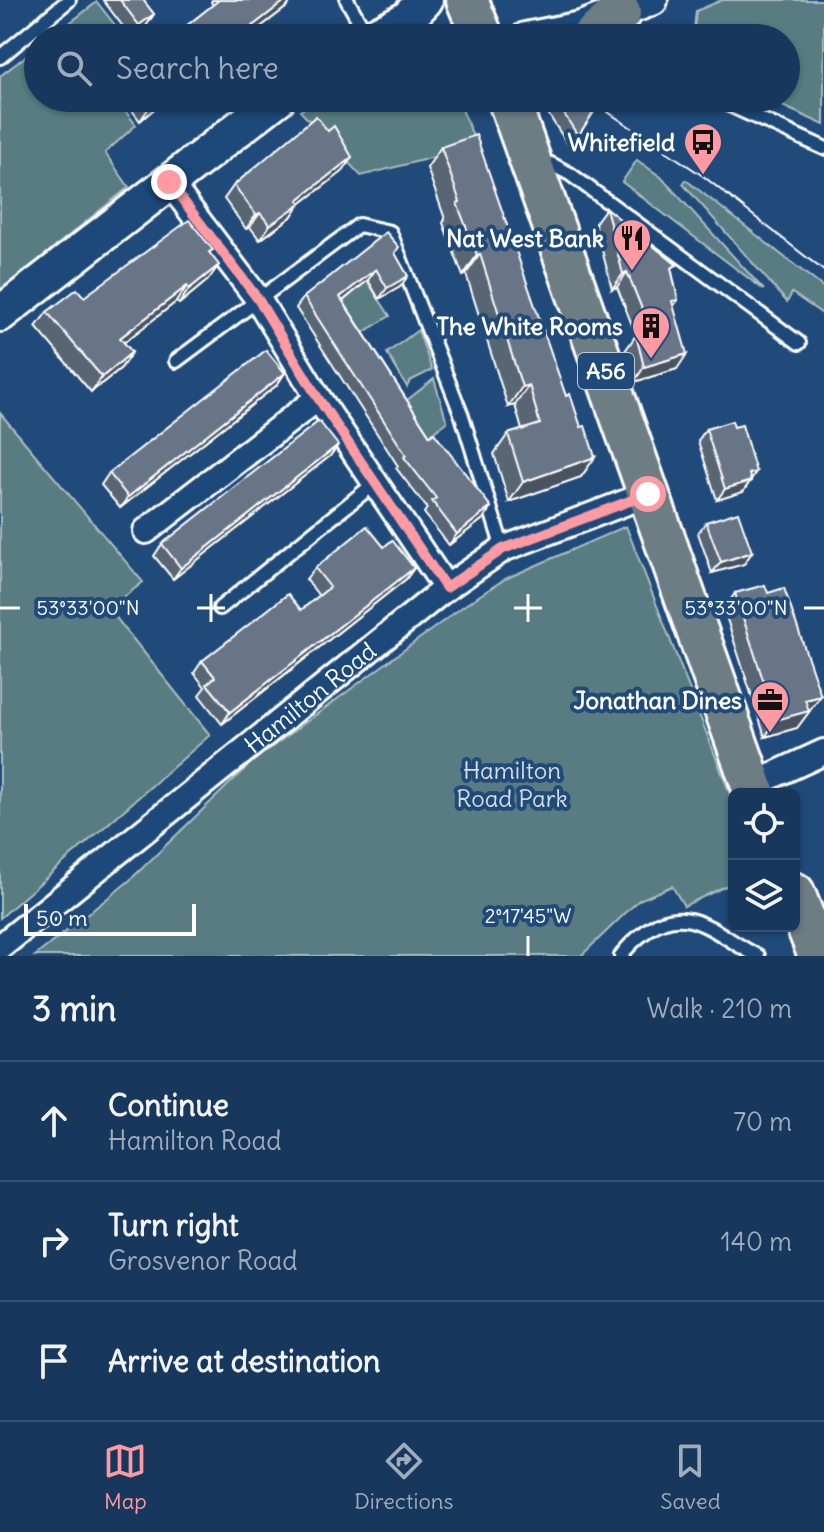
<!DOCTYPE html>
<html lang="en">
<head>
<meta charset="utf-8">
<style>
  :root { --surface:#17385c; --page:#203f62; --text:#f1f3f6; --muted:#9eacbb; --line:#365272; --accent:#ff9aa2 }
  body { margin:0; font-family:Delius,sans-serif; background:var(--page); color:var(--text) }
  .controls { position:absolute; right:24px; bottom:24px; display:grid; overflow:hidden; border-radius:12px; box-shadow:0 2px 6px #0004 }
  .controls button { width:72px; height:72px; display:grid; place-items:center; padding:0; border:0; border-bottom:2px solid var(--line); background:var(--surface); color:var(--text); font:40px sans-serif }
  .scale { position:absolute; left:24px; bottom:20px; width:172px; box-sizing:border-box; padding-left:8px; border:4px solid #fff; border-top:0; font-size:22px; line-height:28px; white-space:nowrap; color:#fff; -webkit-text-stroke:6px #1f4a7a; paint-order:stroke }
  .stop { position:absolute; width:24px; height:24px; margin:-18px; border:6px solid #ff9aa2; border-radius:50%; background:#fff }
  .stop.end { background:#ff9aa2; border-color:#fff; box-shadow:0 2px 8px #0008 }
  .list { margin:0; padding:0; list-style:none }
  h2 { display:flex; justify-content:space-between; align-items:center; height:104px; margin:0; padding:0 32px; font-size:34px }
  h2 small { font-size:26px; font-weight:400; color:var(--muted) }
  .list li { display:grid; grid-template-columns:52px 1fr auto; gap:24px; align-items:center; box-sizing:border-box; height:120px; padding:0 32px; border-top:2px solid var(--line) }
  .list b { display:block; font-size:30px; white-space:nowrap }
  .list p { margin:0; font-size:26px; white-space:nowrap; color:var(--muted) }
  .list em { font-size:26px; font-style:normal; color:var(--muted) }
  .icon { flex:none; width:44px; height:44px; fill:none; stroke:currentColor; stroke-width:2; stroke-linecap:round; stroke-linejoin:round }
  .map { position:relative; flex:none; width:824px; height:956px; overflow:hidden }
  .search { position:absolute; background:var(--surface); box-shadow:0 2px 6px #0004; left:24px; right:24px; top:24px; height:88px; display:flex; align-items:center; gap:20px; box-sizing:border-box; padding:0 28px; border-radius:44px; color:var(--muted); font-size:30px }
  .sheet { height:464px; background:var(--surface) }
  nav { display:flex; justify-content:space-around; align-items:center; box-sizing:border-box; height:112px; border-top:2px solid var(--line); background:var(--surface); font-size:22px; color:var(--muted) }
  nav a { display:grid; justify-items:center; gap:4px }
  nav .on { color:var(--accent) }
  .map>svg:first-child { display:block }
</style>
</head>
<body>
<div class="map">
<svg width="824" height="956" viewBox="0 0 824 956">
  <rect width="100%" height="100%" fill="#1f4a7a"/>
  <filter id="ink" filterUnits="userSpaceOnUse"><feTurbulence type="fractalNoise" baseFrequency=".0125" numOctaves="2"/><feDisplacementMap in="SourceGraphic" scale="16" xChannelSelector="R" yChannelSelector="G"/><feConvolveMatrix kernelMatrix="1 2 1 2 8 2 1 2 1" color-interpolation-filters="sRGB"/></filter>
  <g filter="url(#ink)">
    <g fill="#597c81" stroke="#acbec0" stroke-width="2">
      <polygon points="722,0 824,0 824,125 765,98 786,98 786,38 693,38 696,11"/>
      <polygon points="97,2 125,38 50,38"/>
      <polygon points="38,47 38,98 115,98 136,125 105,153 129,187 0,291 0,76"/>
      <polygon points="320,98 452,98 459,102 477,146 361,176 300,111"/>
      <polygon points="637,160 661,177 764,290 622,182"/>
      <polygon points="686,180 824,288 824,315 792,293 787,302 683,184"/>
      <polygon points="367,281 390,316 361,334 339,303"/>
      <polygon points="418,330 432,370 410,381 407,387 387,353"/>
      <polygon points="434,379 447,422 427,437 406,401"/>
      <polygon points="0,413 143,582 109,609 210,735 0,918"/>
      <polygon points="626,526 734,804 734,882 684,906 672,886 639,900 581,956 35,956 129,881 253,761 465,605 505,579"/>
    </g>
    <g fill="none" stroke-linecap="round" stroke-linejoin="round">
      <defs>
        <g id="service">
          <polyline points="347,0 359,21 357,38"/>
          <polyline points="0,57 69,0"/>
          <polyline points="714,98 824,148"/>
          <polyline points="538,166 551,164 570,174 799,343"/>
          <polyline points="176,361 359,225 390,232 462,416 503,549"/>
          <polyline points="220,608 375,483"/>
          <path d="M621,956C628,945 638,937 649,929C690,900 721,939 758,956"/>
        </g>
        <g id="minor">
          <polyline points="169,182 258,299 318,398 446,588"/>
          <polyline points="146,531 318,398"/>
          <polyline points="752,785 824,752"/>
          <path id="s1" d="M0,947L446,588L503,549L648,494"/>
        </g>
        <polyline id="tertiary" points="526,38 581,27 652,0"/>
        <g id="secondary">
          <polyline points="370,38 407,19 425,0"/>
          <polyline points="0,314 278,98"/>
        </g>
        <g id="trunk">
          <polyline points="467,0 483,38"/>
          <polyline points="591,38 620,13"/>
          <polyline points="508,98 755,794"/>
          <polyline points="794,893 819,956"/>
        </g>
      </defs>
      <use href="#service" stroke="#fff" stroke-width="18"/>
      <use href="#minor" stroke="#fff" stroke-width="30"/>
      <use href="#tertiary" stroke="#fff" stroke-width="36"/>
      <use href="#secondary" stroke="#fff" stroke-width="40"/>
      <use href="#trunk" stroke="#fff" stroke-width="46"/>
      <use href="#service" stroke="#1f4a7a" stroke-width="12"/>
      <use href="#minor" stroke="#1f4a7a" stroke-width="24"/>
      <use href="#tertiary" stroke="#1f4a7a" stroke-width="30"/>
      <use href="#secondary" stroke="#1f4a7a" stroke-width="34"/>
      <use href="#trunk" stroke="#6d7d84" stroke-width="40"/>
      <polyline stroke="#fff" stroke-width="2" points="596,104 703,176 824,271"/>
    </g>
    <g fill="#596573" stroke="#fff" stroke-width="2">
      <polygon points="103,0 143,0 154,14 146,26 131,37"/>
      <polygon points="212,0 291,0 288,6 246,38 177,38 185,27 213,5 211,2"/>
      <polygon points="123,98 167,98 140,121"/>
      <polygon points="538,98 603,98 570,148"/>
      <polygon points="441,147 566,396 595,457 581,477 509,502 494,454 508,434 522,430 515,405 508,407 466,274 463,276 443,223 445,219 427,168"/>
      <polygon points="342,172 299,205 291,217 260,240 250,227 246,229 224,199 234,185"/>
      <polygon points="606,208 672,272 678,300 673,307 677,369 634,382 625,351 636,335 617,287 612,289 595,223"/>
      <polygon points="210,253 208,280 179,304 176,302 123,343 132,352 121,368 91,392 36,327 47,312"/>
      <polygon points="395,253 400,287 379,299 368,280 343,301 430,436 491,507 483,519 449,545 424,513 427,508 396,468 398,466 296,308 304,297"/>
      <polygon points="277,385 120,508 101,485 109,473"/>
      <polygon points="706,429 751,480 743,492 717,500 698,441"/>
      <polygon points="338,445 330,456 173,579 154,556 162,544"/>
      <polygon points="706,522 752,552 744,564 712,573 698,533"/>
      <polygon points="384,547 414,568 406,579 222,724 199,695 205,687 194,673 202,661 301,610 319,596 306,579 315,568"/>
      <polygon points="735,593 809,712 797,728 765,737 724,610"/>
    </g>
    <g fill="#48525e" stroke="#fff" stroke-width="2">
      <polygon points="286,0 291,0 288,6 246,38 237,38"/>
      <polygon points="154,14 146,26 131,37 139,25"/>
      <polygon points="162,98 167,98 140,121 148,109"/>
      <polygon points="352,157 342,172 299,205 291,217 260,240 270,225 298,200"/>
      <polygon points="260,213 250,227 246,229 256,215"/>
      <polygon points="480,254 466,274 463,276 477,255"/>
      <polygon points="219,265 208,280 179,304 189,289"/>
      <polygon points="376,269 368,280 333,309 340,297"/>
      <polygon points="627,272 617,287 612,289 623,274"/>
      <polygon points="408,276 400,287 379,299 387,288"/>
      <polygon points="187,286 176,302 109,354 120,338"/>
      <polygon points="132,352 121,368 91,392 102,377"/>
      <polygon points="687,354 677,369 634,382 644,367"/>
      <polygon points="285,373 277,385 120,508 128,497"/>
      <polygon points="529,385 515,405 508,407 522,387"/>
      <polygon points="338,445 330,456 173,579 181,568"/>
      <polygon points="595,457 581,477 509,502 523,482"/>
      <polygon points="756,472 743,492 717,500 725,489 749,474"/>
      <polygon points="491,507 483,519 449,545 457,534"/>
      <polygon points="752,552 744,564 712,573 721,562"/>
      <polygon points="414,568 406,579 222,724 230,712"/>
      <polygon points="821,696 797,728 765,737 776,720 805,700"/>
    </g>
    <g fill="#677586" stroke="#fff" stroke-width="2">
      <polygon points="120,0 143,0 154,14 139,25"/>
      <polygon points="219,0 286,0 237,38 194,38 185,27"/>
      <polygon points="139,98 162,98 148,109"/>
      <polygon points="554,98 603,98 578,136"/>
      <polygon points="316,116 328,131 334,126 352,157 298,200 301,203 270,225 260,213 256,215 234,185"/>
      <polygon points="476,135 566,396 570,394 581,427 585,426 595,457 523,482 508,434 540,424 529,385 522,387 480,254 477,255 457,203 460,202 441,147"/>
      <polygon points="606,208 677,265 671,268 678,300 672,301 687,354 644,367 636,335 651,331 627,272 623,274"/>
      <polygon points="189,220 213,250 209,252 219,265 189,289 187,286 120,338 132,352 102,377 47,312 77,289 84,297"/>
      <polygon points="386,232 399,247 395,253 408,276 387,288 376,269 340,297 430,436 434,433 491,507 457,534 432,501 436,498 404,457 406,455 304,297"/>
      <polygon points="266,350 285,373 128,497 109,473"/>
      <polygon points="319,421 338,445 181,568 162,544"/>
      <polygon points="732,421 734,427 742,425 756,472 749,474 751,481 725,489 706,429"/>
      <polygon points="738,512 752,552 721,562 706,522"/>
      <polygon points="367,526 384,547 392,540 414,568 230,712 207,684 215,677 202,661 288,594 301,610 330,587 315,568"/>
      <polygon points="765,585 768,593 784,588 821,696 805,700 809,711 776,720 735,593"/>
    </g>
  </g>
  <g fill="none" stroke-linecap="round" stroke-linejoin="round" filter="url(#ink)">
    <polyline stroke="#ff9aa2" stroke-width="10" points="169,182 258,299 318,398 446,588 503,549 648,494"/>
  </g>
  <path fill="none" stroke="#fff" stroke-width="3" d="M211,594V622M528,594V622M0,608H20M197,608H225M514,608H542M804,608H824M528,936V956"/>
  <defs>
    <symbol id="bus-pin" viewBox="-11 -11 22 30"><path d="M0 17L-7.5 6A9.5 9.5 0 1 1 7.5 6Z" fill="#ff9aa2" stroke="#1f4a7a"/><path d="M-5-6H5V4H4V6H2V4H-2V6H-4V4H-5ZM-3.5-4V0h7V-4ZM-3.5 1.2v1.5H-2V1.2ZM2 1.2v1.5H3.5V1.2Z" fill="#111"/></symbol>
    <symbol id="restaurant-pin" viewBox="-11 -11 22 30"><path d="M0 17L-7.5 6A9.5 9.5 0 1 1 7.5 6Z" fill="#ff9aa2" stroke="#1f4a7a"/><path d="M-5-6h1v4h1v-4h1v4h1v-4h1v5L-1.5 .5V6h-2V.5L-5-1ZM5-6V6H3V1.5H1.5Q1.5-4 5-6Z" fill="#111"/></symbol>
    <symbol id="building-pin" viewBox="-11 -11 22 30"><path d="M0 17L-7.5 6A9.5 9.5 0 1 1 7.5 6Z" fill="#ff9aa2" stroke="#1f4a7a"/><path d="M-4-6H4V6H1V3H-1V6H-4ZM-2.5-4.3h1.7v1.8h-1.7ZM.8-4.3h1.7v1.8H.8ZM-2.5-1h1.7V.8h-1.7ZM.8-1h1.7V.8H.8Z" fill="#111"/></symbol>
    <symbol id="office-pin" viewBox="-11 -11 22 30"><path d="M0 17L-7.5 6A9.5 9.5 0 1 1 7.5 6Z" fill="#ff9aa2" stroke="#1f4a7a"/><path d="M-6-3h4V-5.5h4V-3h4V5H-6ZM-1-4.5V-3h2v-1.5ZM-6 0V1H6V0Z" fill="#111"/></symbol>
  </defs>
  <g fill-rule="evenodd">
    <use href="#bus-pin" x="681" y="120" width="44" height="60"/>
    <use href="#restaurant-pin" x="610" y="216" width="44" height="60"/>
    <use href="#building-pin" x="629" y="304" width="44" height="60"/>
    <use href="#office-pin" x="748" y="678" width="44" height="60"/>
  </g>
  <g text-anchor="middle" dominant-baseline="central" stroke-width="8" stroke-linejoin="round" paint-order="stroke">
    <rect fill="#1f4a7a" stroke="#bcc9d7" stroke-width="2" x="578" y="353" width="56" height="36" rx="6"/>
    <g font-size="22" font-weight="bold" fill="#fff">
      <text x="606" y="371">A56</text>
    </g>
    <g font-size="24" font-weight="bold" fill="#fff" stroke="#1f4a7a" text-anchor="end">
      <text x="675" y="142">Whitefield</text>
      <text x="604" y="238">Nat West Bank</text>
      <text x="623" y="326">The White Rooms</text>
      <text x="742" y="700">Jonathan Dines</text>
    </g>
    <g font-size="24" fill="#fff" stroke="#1f4a7a">
      <text stroke="none"><textPath href="#s1" startOffset="398">Hamilton Road</textPath></text>
    </g>
    <g font-size="24" fill="#d6dee0" stroke="#1f4a7a">
      <text x="512" y="770">Hamilton<tspan x="512" dy="28">Road Park</tspan></text>
    </g>
  </g>
  <g font-size="20" text-anchor="middle" fill="#fff" stroke="#1f4a7a" stroke-width="8" stroke-linejoin="round" paint-order="stroke">
    <text x="88" y="615">53°33'00"N</text>
    <text x="736" y="615">53°33'00"N</text>
    <text x="528" y="923">2°17'45"W</text>
  </g>
</svg>
<div class="controls">
<button><svg class="icon" aria-label="locate" viewBox="0 0 24 24"><circle cx="12" cy="12" r="6"/><path d="M12 2v4M12 18v4M2 12h4M18 12h4"/></svg></button>
<button><svg class="icon" aria-label="layers" viewBox="0 0 24 24"><path d="M12 4l9 5-9 5-9-5zM3 14l9 5 9-5"/></svg></button>
</div>
<div class="scale">50 m</div>
<div class="stop" style="left:648px;top:494px"></div>
<div class="stop end" style="left:169px;top:182px"></div>
<div class="search"><svg class="icon" aria-label="search" viewBox="0 0 24 24"><circle cx="10" cy="10" r="6"/><path d="M15 15l6 6"/></svg>Search here</div>
</div>
<section class="sheet">
<h2>3 min<small>Walk · 210 m</small></h2>
<ul class="list">
<li><svg class="icon" aria-label="ahead" viewBox="0 0 24 24"><path d="M12 20V5M6 11l6-6 6 6"/></svg><div><b>Continue</b><p>Hamilton Road</p></div><em>70 m</em></li>
<li><svg class="icon" aria-label="right" viewBox="0 0 24 24"><path d="M7 20v-9h11M14 6l5 5-5 5"/></svg><div><b>Turn right</b><p>Grosvenor Road</p></div><em>140 m</em></li>
<li><svg class="icon" aria-label="arrive" viewBox="0 0 24 24"><path d="M6 21V4h12l-3 4 3 4H6"/></svg><div><b>Arrive at destination</b></div></li>
</ul>
</section>
<nav>
<a class="on"><svg class="icon" aria-label="map" viewBox="0 0 24 24"><path d="M3 6l6-2 6 2 6-2v14l-6 2-6-2-6 2zM9 4v14M15 6v14"/></svg>Map</a>
<a><svg class="icon" aria-label="directions" viewBox="0 0 24 24"><path d="M12 3l9 9-9 9-9-9zM9 14v-3h6M13 9l2 2-2 2"/></svg>Directions</a>
<a><svg class="icon" aria-label="saved" viewBox="0 0 24 24"><path d="M7 4h10v16l-5-4-5 4z"/></svg>Saved</a>
</nav>
</body>
</html>
